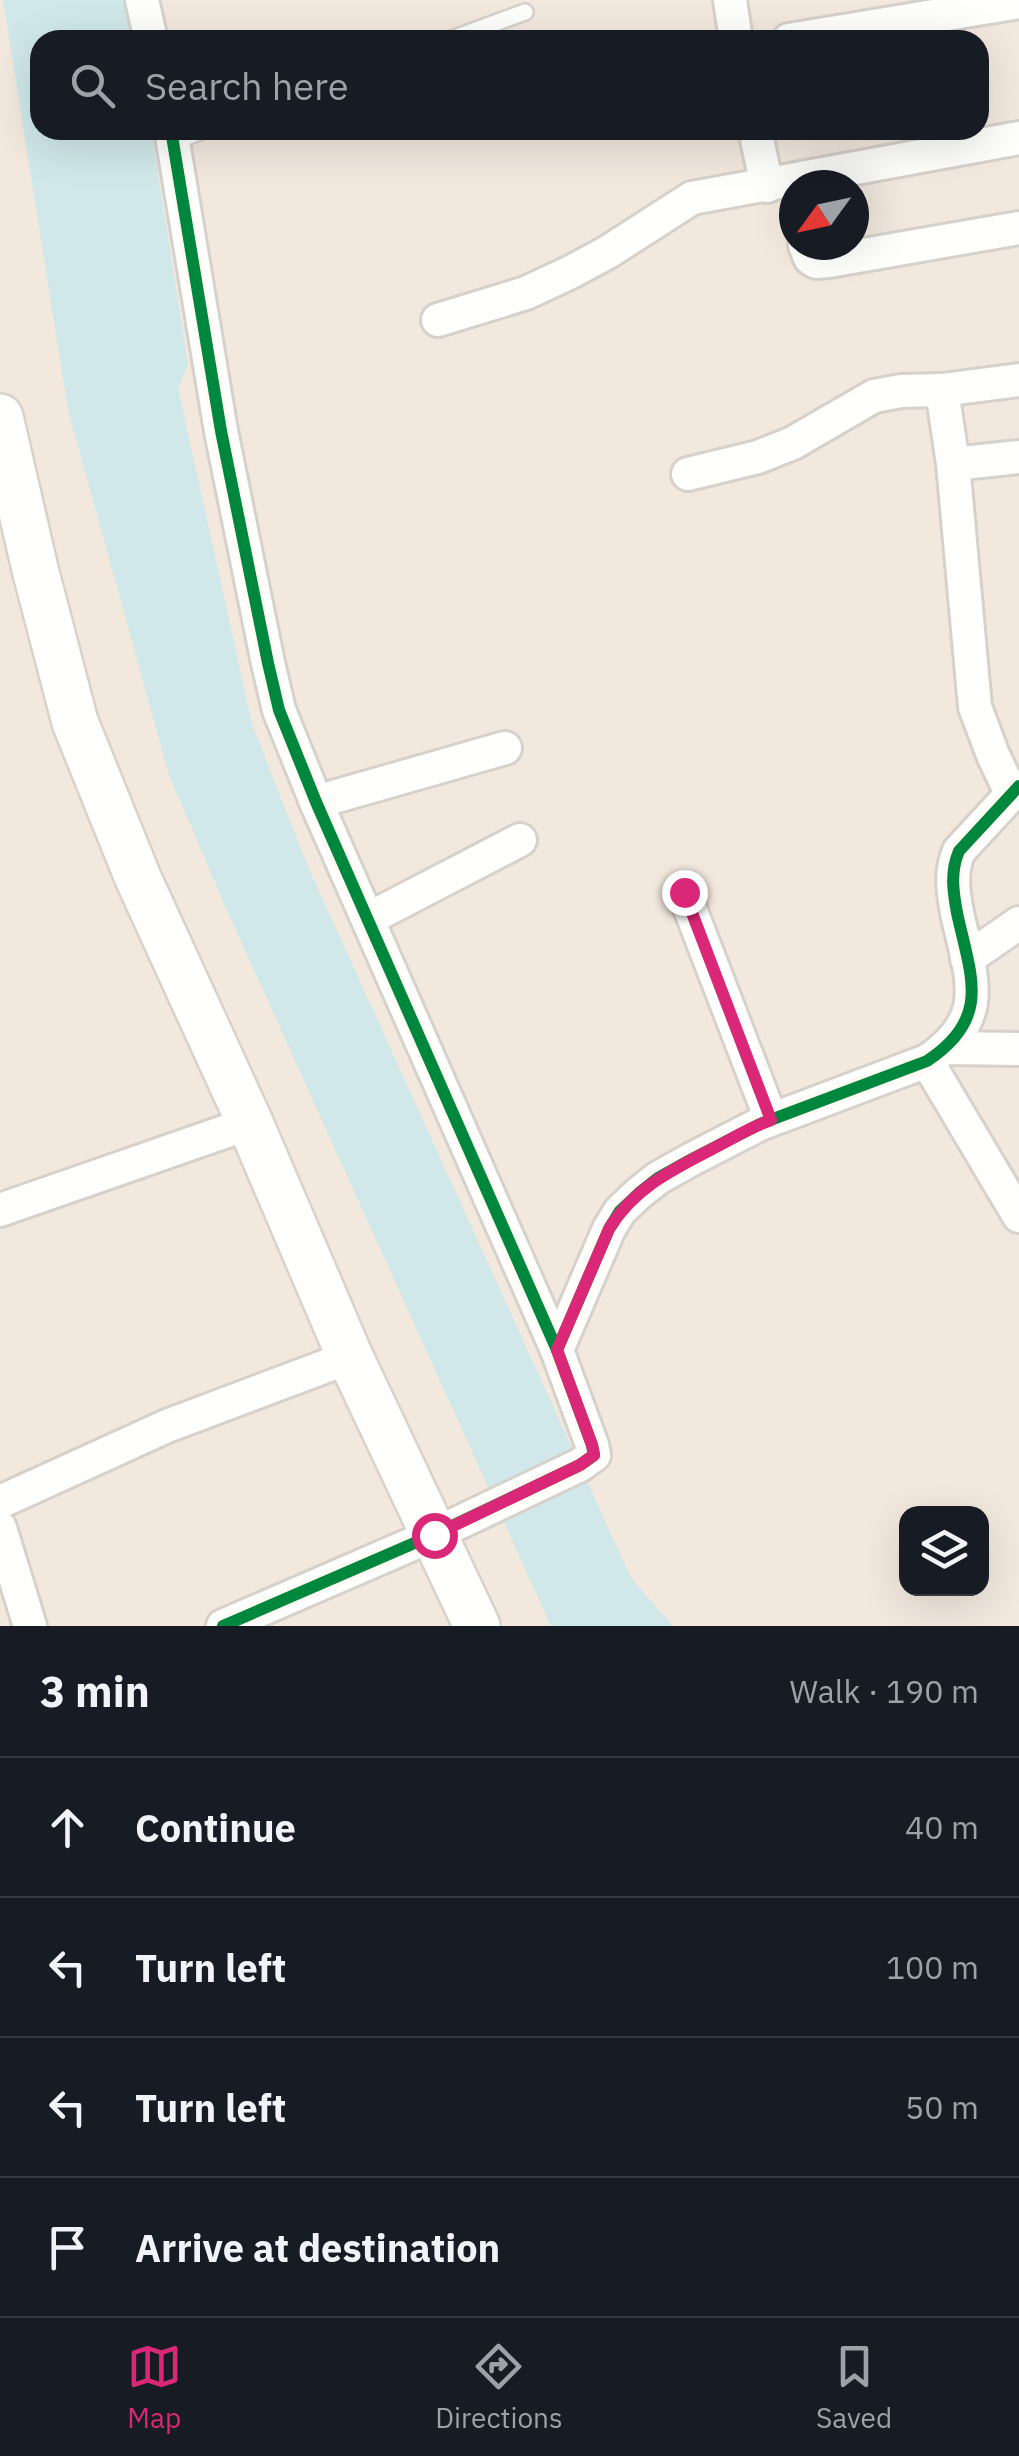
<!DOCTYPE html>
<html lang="en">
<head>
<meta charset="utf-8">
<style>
  :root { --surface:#171b24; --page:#20242c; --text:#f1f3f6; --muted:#9ea1a6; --line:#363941; --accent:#db2777 }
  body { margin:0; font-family:"IBM Plex Sans",sans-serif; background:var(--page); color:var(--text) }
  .controls { position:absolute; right:30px; bottom:30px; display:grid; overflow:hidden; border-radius:20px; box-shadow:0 10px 40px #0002 }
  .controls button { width:90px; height:90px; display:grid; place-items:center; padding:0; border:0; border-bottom:2px solid var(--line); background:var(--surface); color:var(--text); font:50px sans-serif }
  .compass { position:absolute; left:779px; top:170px; width:90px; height:90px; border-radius:50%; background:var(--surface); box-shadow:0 10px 40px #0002; rotate:237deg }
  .stop { position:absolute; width:30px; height:30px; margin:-22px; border:8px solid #db2777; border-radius:50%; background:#fff }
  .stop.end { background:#db2777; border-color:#fff; box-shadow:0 2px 10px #0008 }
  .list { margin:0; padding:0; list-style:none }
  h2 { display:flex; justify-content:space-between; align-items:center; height:130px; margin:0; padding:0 40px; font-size:42px }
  h2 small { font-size:32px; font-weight:400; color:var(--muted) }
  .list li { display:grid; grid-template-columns:65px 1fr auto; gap:30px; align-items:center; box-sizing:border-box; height:140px; padding:0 40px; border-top:2px solid var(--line) }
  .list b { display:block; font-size:38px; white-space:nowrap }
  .list em { font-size:32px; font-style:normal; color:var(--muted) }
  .icon { flex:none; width:55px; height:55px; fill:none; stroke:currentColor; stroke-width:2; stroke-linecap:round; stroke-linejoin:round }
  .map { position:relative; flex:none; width:1019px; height:1626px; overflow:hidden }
  .search { position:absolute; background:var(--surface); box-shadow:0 10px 40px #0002; left:30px; right:30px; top:30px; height:110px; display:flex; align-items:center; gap:25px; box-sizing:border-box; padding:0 35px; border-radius:30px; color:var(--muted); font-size:38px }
  .sheet { height:690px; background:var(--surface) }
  nav { display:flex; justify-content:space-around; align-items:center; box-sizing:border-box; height:140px; border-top:2px solid var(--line); background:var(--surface); font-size:28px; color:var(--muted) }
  nav a { display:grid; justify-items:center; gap:5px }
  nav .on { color:var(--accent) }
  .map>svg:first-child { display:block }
</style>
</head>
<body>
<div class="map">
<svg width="1019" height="1626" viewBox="0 0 1019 1626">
  <rect width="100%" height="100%" fill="#f9f5f0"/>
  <path fill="#f2e8de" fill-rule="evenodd" d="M0,0H1019V1626H0ZM40,40H979V130H40ZM794,185H854V245H794ZM906,1514H982V1588H906Z"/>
  <polygon fill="#d0e8ea" points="3,0 131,0 137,40 40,40 40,130 151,130 188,364 178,388 252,724 309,869 631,1578 673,1626 551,1626 229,915 169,775 68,410"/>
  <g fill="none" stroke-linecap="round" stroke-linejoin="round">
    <defs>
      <g id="lane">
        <polyline points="449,40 525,12"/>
        <polyline points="173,142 205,130"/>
      </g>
      <g id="street">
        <polyline points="142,0 151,40"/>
        <polyline points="730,0 736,40"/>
        <polyline points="789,40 1019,2"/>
        <polyline points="171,130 221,431 268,663 279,710 316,802 557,1350 592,1445 594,1455 580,1465 433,1535 223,1626"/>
        <polyline points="755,130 767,186"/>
        <polyline points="805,245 810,258 816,262 829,261 1019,228"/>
        <polyline points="438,320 526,293 571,272 608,252 692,198 1019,138"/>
        <polyline points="953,464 1019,457"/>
        <polyline points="688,474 758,457 793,443 874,396 901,391 942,390"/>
        <polyline points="1011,793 993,755 975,707 953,464 942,390 1019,380"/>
        <polyline points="316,802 505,748"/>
        <polyline points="684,893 771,1119"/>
        <polyline points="368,919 520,840"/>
        <polyline points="967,959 1019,923"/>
        <polyline points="947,1048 1019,1049"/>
        <polyline points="927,1061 1019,1216"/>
        <polyline points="0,1210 250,1123"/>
        <path d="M557,1350L609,1229L620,1211L639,1193L658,1178L692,1159L760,1124L927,1061C992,1018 971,977 957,913C953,891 950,872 959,851L1019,786"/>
        <polyline points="0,1502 167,1426 350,1357"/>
        <polyline points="0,1528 30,1626"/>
      </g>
      <polyline id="secondary" points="0,417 35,569 75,722 138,878 250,1123 350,1357 477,1626"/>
    </defs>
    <use href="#lane" stroke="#d7d1cb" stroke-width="20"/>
    <use href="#street" stroke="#d7d1cb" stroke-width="38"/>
    <use href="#secondary" stroke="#d9d2cb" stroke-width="50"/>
    <use href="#lane" stroke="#fefefd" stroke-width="15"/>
    <use href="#street" stroke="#fefefd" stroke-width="32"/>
    <use href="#secondary" stroke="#fefefd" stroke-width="45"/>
    <defs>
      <g id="cycleway">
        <polyline points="171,130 221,431 268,663 279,710 316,802 557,1350 592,1445 594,1455 580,1465 433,1535 223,1626"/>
        <path d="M557,1350L609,1229L620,1211L639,1193L658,1178L692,1159L760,1124L927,1061C992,1018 971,977 957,913C953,891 950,872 959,851L1019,786"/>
      </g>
    </defs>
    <use href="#cycleway" stroke="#fffaf3" stroke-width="19"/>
    <use href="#cycleway" stroke="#00873e" stroke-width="12"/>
  </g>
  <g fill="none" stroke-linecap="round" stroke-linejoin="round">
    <path stroke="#db2777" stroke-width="12" d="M434,1535L580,1465L594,1455L592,1445L557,1350L609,1229C634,1188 673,1169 714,1148C733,1138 751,1127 771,1120L684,892"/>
  </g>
</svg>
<div class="controls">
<button><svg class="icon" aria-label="layers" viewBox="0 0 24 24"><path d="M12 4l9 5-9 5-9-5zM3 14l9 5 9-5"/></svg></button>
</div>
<svg class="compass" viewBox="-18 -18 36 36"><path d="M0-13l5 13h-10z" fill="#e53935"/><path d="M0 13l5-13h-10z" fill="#9ea1a6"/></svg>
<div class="stop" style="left:434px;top:1535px"></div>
<div class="stop end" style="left:684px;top:892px"></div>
<div class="search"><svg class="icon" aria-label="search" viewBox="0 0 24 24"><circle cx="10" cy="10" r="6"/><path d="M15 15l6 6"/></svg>Search here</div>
</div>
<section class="sheet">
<h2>3 min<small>Walk · 190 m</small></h2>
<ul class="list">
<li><svg class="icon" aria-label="ahead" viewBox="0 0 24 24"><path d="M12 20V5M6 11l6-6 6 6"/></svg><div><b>Continue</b></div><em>40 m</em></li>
<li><svg class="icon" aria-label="left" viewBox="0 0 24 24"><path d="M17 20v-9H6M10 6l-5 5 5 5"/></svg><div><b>Turn left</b></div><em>100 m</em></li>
<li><svg class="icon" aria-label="left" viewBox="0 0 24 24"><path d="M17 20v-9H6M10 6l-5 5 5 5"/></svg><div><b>Turn left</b></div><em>50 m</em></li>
<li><svg class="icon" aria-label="arrive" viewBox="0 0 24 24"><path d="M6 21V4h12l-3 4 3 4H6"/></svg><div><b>Arrive at destination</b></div></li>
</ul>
</section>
<nav>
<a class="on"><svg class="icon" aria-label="map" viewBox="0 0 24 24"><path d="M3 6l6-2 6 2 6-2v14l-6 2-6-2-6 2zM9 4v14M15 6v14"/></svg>Map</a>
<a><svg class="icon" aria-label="directions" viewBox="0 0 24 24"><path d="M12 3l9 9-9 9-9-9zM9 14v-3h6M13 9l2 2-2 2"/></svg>Directions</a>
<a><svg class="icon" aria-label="saved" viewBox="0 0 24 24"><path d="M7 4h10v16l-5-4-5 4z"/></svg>Saved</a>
</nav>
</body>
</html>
